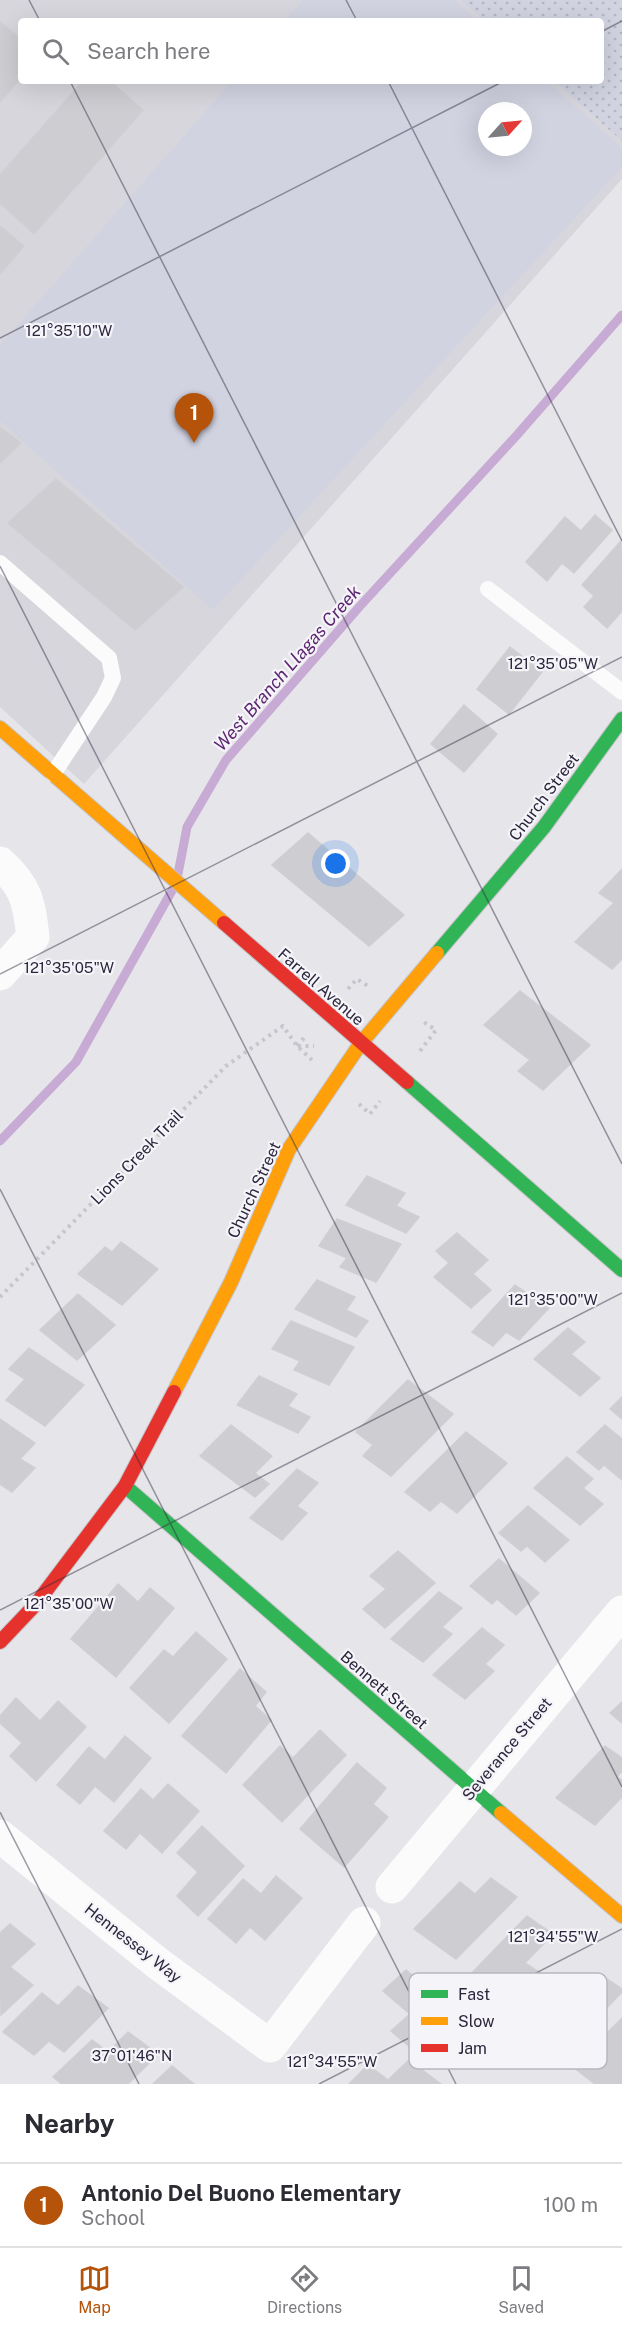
<!DOCTYPE html>
<html lang="en">
<head>
<meta charset="utf-8">
<style>
  :root { --surface:#fff; --page:#f2f2f3; --text:#2b2b33; --muted:#7c7c81; --line:#e1e1e2; --accent:#b45309 }
  body { margin:0; font-family:"Public Sans",sans-serif; background:var(--page); color:var(--text) }
  .compass { position:absolute; left:478px; top:102px; width:54px; height:54px; border-radius:50%; background:var(--surface); box-shadow:0 6px 24px #0002; rotate:63deg }
  .you { position:absolute; left:336px; top:864px; width:21px; height:21px; margin:-15px; border:4px solid #fff; border-radius:50%; background:#1a73e8; box-shadow:0 0 0 9px #1a73e833 }
  .badge { display:grid; place-items:center; width:39px; height:39px; border-radius:50%; background:var(--accent); color:#fff; font-size:20px; font-weight:700 }
  .pin { position:absolute; translate:-50% -50px; filter:drop-shadow(0 2px 3px #0008) }
  .pin::after { content:''; position:absolute; top:32px; width:21px; height:18px; background:inherit; clip-path:polygon(0 0,100% 0,50% 100%) }
  .list { margin:0; padding:0; list-style:none }
  h2 { display:flex; justify-content:space-between; align-items:center; height:78px; margin:0; padding:0 24px; font-size:26px }
  h2 small { font-size:20px; font-weight:400; color:var(--muted) }
  .list li { display:grid; grid-template-columns:39px 1fr auto; gap:18px; align-items:center; box-sizing:border-box; height:84px; padding:0 24px; border-top:2px solid var(--line) }
  .list b { display:block; font-size:22px; white-space:nowrap }
  .list p { margin:0; font-size:20px; white-space:nowrap; color:var(--muted) }
  .list em { font-size:20px; font-style:normal; color:var(--muted) }
  .icon { flex:none; width:33px; height:33px; fill:none; stroke:currentColor; stroke-width:2; stroke-linecap:round; stroke-linejoin:round }
  .map { position:relative; flex:none; width:622px; height:2084px; overflow:hidden }
  .search { position:absolute; background:var(--surface); box-shadow:0 6px 24px #0002; left:18px; right:18px; top:18px; height:66px; display:flex; align-items:center; gap:15px; box-sizing:border-box; padding:0 21px; border-radius:6px; color:var(--muted); font-size:22px }
  .sheet { height:162px; background:var(--surface) }
  nav { display:flex; justify-content:space-around; align-items:center; box-sizing:border-box; height:84px; border-top:2px solid var(--line); background:var(--surface); font-size:16px; color:var(--muted) }
  nav a { display:grid; justify-items:center; gap:3px }
  nav .on { color:var(--accent) }
  .map>svg:first-child { display:block }
</style>
</head>
<body>
<div class="map">
<svg width="622" height="2084" viewBox="0 0 622 2084">
  <defs>
    <pattern id="grass-dots" width="8" height="8" patternUnits="userSpaceOnUse" patternTransform="scale(1.5)"><rect width="8" height="8" fill="#d1d3e1"/><path d="M2 2h.1M6 6h.1" fill="none" stroke="#b4b5c2" stroke-width="1.8" stroke-linecap="round"/></pattern>
  </defs>
  <rect width="100%" height="100%" fill="#e6e6ea"/>
  <path fill="#d7d6dd" fill-rule="evenodd" d="M0,0H460L484,21H21V81H553L622,141V179L84,784L0,707ZM487,111H523V147H487Z"/>
  <polygon fill="url(#grass-dots)" points="460,0 622,0 622,141 553,81 601,81 601,21 484,21"/>
  <g fill="#d1d3e1" fill-rule="evenodd">
    <polygon points="303,0 454,0 478,21 285,21"/>
    <path d="M232,81H546L622,148V167L213,610L0,421V345ZM487,111H523V147H487Z"/>
  </g>
  <g fill="none" stroke-linecap="round" stroke-linejoin="round">
    <g stroke="#c8abd4" stroke-width="9">
      <polyline points="178,874 187,827 226,760 360,606 517,435 622,315"/>
      <polyline points="0,1141 76,1062 174,887"/>
    </g>
  </g>
  <g fill="#ceced2" stroke="#cfcfd3" stroke-width="1.5">
    <polygon points="0,22 21,39 21,78 0,102"/>
    <polygon points="83,81 110,81 143,110 34,234 0,203 0,175"/>
    <polygon points="0,226 24,246 0,274"/>
    <polygon points="0,427 21,443 0,463"/>
    <polygon points="56,479 183,587 135,630 8,523"/>
    <polygon points="595,515 612,530 574,573 562,563 547,581 526,562 565,517 581,531"/>
    <polygon points="621,541 622,611 607,628 584,607 594,596 582,585"/>
    <polygon points="510,647 542,672 509,714 477,689"/>
    <polygon points="464,705 497,734 464,772 431,744"/>
    <polygon points="308,833 404,915 369,946 272,865"/>
    <polygon points="622,869 622,959 612,969 575,942 614,903 599,893"/>
    <polygon points="520,991 590,1045 543,1090 518,1071 530,1060 484,1025"/>
    <polygon points="367,1176 405,1193 396,1206 419,1217 406,1233 346,1205"/>
    <polygon points="337,1219 401,1244 376,1282 340,1267 347,1258 319,1246"/>
    <polygon points="457,1233 488,1260 473,1274 491,1290 471,1308 434,1277 449,1263 436,1251"/>
    <polygon points="121,1242 158,1269 122,1305 78,1274 105,1247 112,1252"/>
    <polygon points="317,1280 355,1297 346,1310 368,1321 356,1337 295,1309"/>
    <polygon points="515,1285 549,1308 519,1340 506,1332 493,1346 472,1332"/>
    <polygon points="78,1294 115,1325 77,1360 40,1330"/>
    <polygon points="291,1321 354,1347 329,1385 294,1370 300,1361 272,1349"/>
    <polygon points="568,1328 585,1342 571,1354 600,1378 580,1396 534,1359"/>
    <polygon points="29,1348 84,1385 45,1426 6,1400 25,1379 9,1369"/>
    <polygon points="259,1376 297,1394 288,1406 310,1417 298,1433 237,1405"/>
    <polygon points="408,1380 453,1414 391,1476 363,1456 373,1445 356,1432"/>
    <polygon points="622,1397 622,1419 610,1409"/>
    <polygon points="0,1419 35,1443 20,1459 35,1468 12,1492 0,1484"/>
    <polygon points="231,1425 272,1456 255,1473 269,1484 255,1497 200,1456"/>
    <polygon points="605,1425 622,1439 622,1480 604,1465 599,1470 577,1452"/>
    <polygon points="466,1432 507,1463 457,1513 441,1501 430,1511 405,1492"/>
    <polygon points="567,1457 593,1479 583,1488 603,1504 580,1525 534,1488"/>
    <polygon points="297,1469 318,1483 297,1506 307,1513 282,1540 250,1518"/>
    <polygon points="528,1506 569,1540 545,1562 527,1546 521,1551 499,1533"/>
    <polygon points="398,1551 435,1583 385,1628 363,1609 386,1589 370,1576"/>
    <polygon points="499,1559 539,1593 516,1615 497,1599 492,1604 470,1586"/>
    <polygon points="118,1584 138,1602 150,1588 174,1608 116,1677 71,1639"/>
    <polygon points="439,1592 462,1608 442,1627 452,1634 423,1662 391,1639"/>
    <polygon points="482,1628 504,1645 485,1664 494,1671 465,1699 433,1675"/>
    <polygon points="196,1632 227,1659 169,1723 130,1688 164,1650 173,1657"/>
    <polygon points="240,1669 266,1692 255,1706 271,1720 226,1773 182,1736"/>
    <polygon points="16,1698 40,1721 58,1701 86,1727 36,1781 10,1756 22,1743 0,1723 0,1716"/>
    <polygon points="622,1702 622,1723 610,1713"/>
    <polygon points="320,1730 346,1755 282,1822 243,1785 280,1746 293,1758"/>
    <polygon points="125,1736 151,1758 114,1802 95,1786 80,1804 57,1785 89,1747 105,1760"/>
    <polygon points="605,1746 622,1758 622,1771 617,1777 622,1780 622,1797 595,1825 556,1798"/>
    <polygon points="357,1763 386,1788 373,1804 388,1817 344,1867 300,1829"/>
    <polygon points="168,1784 199,1811 162,1853 140,1833 126,1849 104,1831 141,1789 153,1800"/>
    <polygon points="202,1826 244,1866 198,1916 177,1896 198,1872 177,1853"/>
    <polygon points="276,1876 302,1898 265,1940 250,1927 236,1943 208,1919 243,1879 261,1894"/>
    <polygon points="491,1878 517,1897 456,1959 414,1929 460,1882 475,1894"/>
    <polygon points="527,1916 553,1934 525,1963 545,1976 513,2008 468,1977"/>
    <polygon points="10,1924 35,1944 10,1967 33,1985 1,2015 0,1933"/>
    <polygon points="406,1970 474,2027 431,2065 391,2031 410,2014 383,1991"/>
    <polygon points="598,1973 622,1989 622,1992 562,2055 519,2026 569,1974 586,1986"/>
    <polygon points="78,1986 108,2008 64,2052 49,2041 34,2055 3,2032 42,1993 58,2006"/>
    <polygon points="622,2018 622,2084 595,2084 573,2067"/>
    <polygon points="128,2032 158,2054 128,2084 62,2084 53,2077 92,2040 108,2052"/>
    <polygon points="409,2060 441,2084 349,2084 368,2065 388,2080"/>
    <polygon points="172,2066 194,2084 153,2084"/>
  </g>
  <g fill="none" stroke-linecap="round" stroke-linejoin="round">
    <defs>
      <g id="fast">
        <polyline points="437,953 544,827 622,719"/>
        <polyline points="407,1082 622,1270"/>
        <polyline points="125,1486 501,1813"/>
      </g>
      <g id="slow">
        <polyline points="0,728 224,923"/>
        <polyline points="174,1392 231,1282 289,1149 361,1043 437,953"/>
        <polyline points="501,1813 622,1916"/>
      </g>
      <g id="jam">
        <polyline points="224,923 407,1082"/>
        <polyline points="0,1642 36,1604 125,1486 174,1392"/>
      </g>
    </defs>
    <use href="#fast" stroke="#c4c3c9" stroke-width="16"/>
    <use href="#slow" stroke="#c4c3c9" stroke-width="16"/>
    <use href="#jam" stroke="#c4c3c9" stroke-width="16"/>
    <g stroke="#c7c6cd" stroke-width="4" stroke-dasharray="3 4.5" stroke-linecap="butt">
      <polyline points="348,989 357,979 368,986"/>
      <polyline points="297,1046 305,1037"/>
      <polyline points="298,1046 314,1046"/>
      <polyline points="420,1051 436,1030 422,1021"/>
      <polyline points="359,1104 370,1114 380,1101"/>
      <polyline points="0,1297 226,1066 283,1026 297,1046 312,1060"/>
    </g>
    <g stroke="#fbfbfc" stroke-width="16">
      <polyline points="0,563 109,658 113,678 104,697 53,774"/>
      <polyline points="488,589 622,692"/>
    </g>
    <g stroke="#fbfbfc" stroke-width="33">
      <path d="M0,863C27,887 29,903 33,937L0,974"/>
      <polyline points="0,1836 156,1962 270,2046 364,1923"/>
      <polyline points="392,1887 622,1612"/>
    </g>
    <use href="#fast" stroke="#30b455" stroke-width="14"/>
    <use href="#slow" stroke="#ff9f0a" stroke-width="14"/>
    <use href="#jam" stroke="#e5322d" stroke-width="14"/>
  </g>
  <path fill="none" stroke="#2c253b" stroke-width="1.5" stroke-opacity="0.45" d="M29,0L40,21M346,0L357,21M601,32L622,21M70,81L622,1164M388,81L622,541M0,338L504,81M0,566L622,1787M0,974L622,657M0,1189L456,2084M0,1610L622,1293M0,1812L139,2084M319,2084L622,1929"/>
  <g text-anchor="middle" dominant-baseline="central" stroke-width="4.5" stroke-linejoin="round" paint-order="stroke">
    <g font-size="16" fill="#2c253b" stroke="#f4f4f9">
      <text transform="translate(544 797) rotate(-53)">Church Street</text>
      <text transform="translate(321 987) rotate(41)">Farrell Avenue</text>
      <text transform="translate(137 1157) rotate(-46)">Lions Creek Trail</text>
      <text transform="translate(254 1190) rotate(-65)">Church Street</text>
      <text transform="translate(384 1690) rotate(41)">Bennett Street</text>
      <text transform="translate(507 1749) rotate(-50)">Severance Street</text>
      <text transform="translate(133 1943) rotate(38)">Hennessey Way</text>
    </g>
    <g font-size="18" font-style="italic" fill="#5d2671" stroke="#f4f4f9">
      <text transform="translate(287 668) rotate(-49)">West Branch Llagas Creek</text>
    </g>
  </g>
  <rect x="409" y="1973" width="198" height="96" rx="9" fill="#f4f4f9" stroke="#b8b6c0" stroke-width="1.5"/>
  <rect x="421" y="1990" width="27" height="8" fill="#30b455"/>
  <rect x="421" y="2017" width="27" height="8" fill="#ff9f0a"/>
  <rect x="421" y="2044" width="27" height="8" fill="#e5322d"/>
  <g font-size="16" fill="#2c253b">
    <text x="458" y="2000">Fast</text>
    <text x="458" y="2027">Slow</text>
    <text x="458" y="2054">Jam</text>
  </g>
  <g font-size="15" text-anchor="middle" fill="#2c253b" stroke="#f4f4f9" stroke-width="4.5" stroke-linejoin="round" paint-order="stroke">
    <text x="69" y="336">121°35'10"W</text>
    <text x="553" y="669">121°35'05"W</text>
    <text x="69" y="973">121°35'05"W</text>
    <text x="553" y="1305">121°35'00"W</text>
    <text x="69" y="1609">121°35'00"W</text>
    <text x="553" y="1942">121°34'55"W</text>
    <text x="132" y="2061">37°01'46"N</text>
    <text x="332" y="2067">121°34'55"W</text>
  </g>
</svg>
<svg class="compass" viewBox="-18 -18 36 36"><path d="M0-13l5 13h-10z" fill="#e53935"/><path d="M0 13l5-13h-10z" fill="#7c7c81"/></svg>
<div class="you"></div>
<div class="pin badge" style="left:194px;top:443px">1</div>
<div class="search"><svg class="icon" aria-label="search" viewBox="0 0 24 24"><circle cx="10" cy="10" r="6"/><path d="M15 15l6 6"/></svg>Search here</div>
</div>
<section class="sheet">
<h2>Nearby<small></small></h2>
<ul class="list">
<li><span class="badge">1</span><div><b>Antonio Del Buono Elementary</b><p>School</p></div><em>100 m</em></li>
</ul>
</section>
<nav>
<a class="on"><svg class="icon" aria-label="map" viewBox="0 0 24 24"><path d="M3 6l6-2 6 2 6-2v14l-6 2-6-2-6 2zM9 4v14M15 6v14"/></svg>Map</a>
<a><svg class="icon" aria-label="directions" viewBox="0 0 24 24"><path d="M12 3l9 9-9 9-9-9zM9 14v-3h6M13 9l2 2-2 2"/></svg>Directions</a>
<a><svg class="icon" aria-label="saved" viewBox="0 0 24 24"><path d="M7 4h10v16l-5-4-5 4z"/></svg>Saved</a>
</nav>
</body>
</html>
